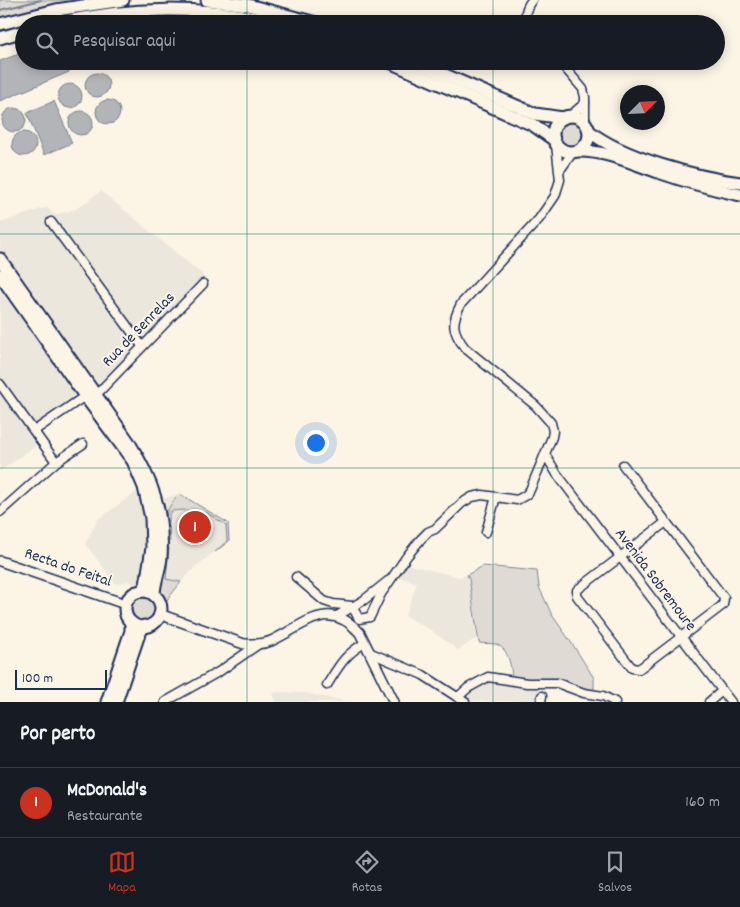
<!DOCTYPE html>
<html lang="pt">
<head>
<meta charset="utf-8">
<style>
  :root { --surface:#171b24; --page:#20242c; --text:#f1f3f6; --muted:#9ea1a6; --line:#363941; --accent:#c8321e }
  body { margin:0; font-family:Dekko,sans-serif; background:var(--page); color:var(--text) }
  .compass { position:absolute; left:620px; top:85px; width:45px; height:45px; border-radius:50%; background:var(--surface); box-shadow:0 2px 12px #0003; rotate:66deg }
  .scale { position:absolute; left:15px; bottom:12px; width:92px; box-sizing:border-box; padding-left:5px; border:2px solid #1b2f5e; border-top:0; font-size:14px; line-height:18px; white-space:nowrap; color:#1b2f5e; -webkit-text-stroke:4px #fcf5e5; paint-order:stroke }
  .you { position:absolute; left:315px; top:442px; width:18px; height:18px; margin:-12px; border:4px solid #fff; border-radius:50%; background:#1a73e8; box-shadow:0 0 0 8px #1a73e833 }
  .badge { display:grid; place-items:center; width:32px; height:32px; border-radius:50%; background:var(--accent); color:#fff; font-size:16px; font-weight:700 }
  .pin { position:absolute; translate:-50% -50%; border:2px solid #fff; box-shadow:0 1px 5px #0006 }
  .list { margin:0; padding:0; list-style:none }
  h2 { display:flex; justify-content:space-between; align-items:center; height:65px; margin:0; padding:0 20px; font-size:21px }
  h2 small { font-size:16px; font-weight:400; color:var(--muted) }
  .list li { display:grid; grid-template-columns:32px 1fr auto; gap:15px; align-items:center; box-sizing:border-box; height:70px; padding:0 20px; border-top:1px solid var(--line) }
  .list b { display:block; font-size:19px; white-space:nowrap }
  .list p { margin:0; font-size:16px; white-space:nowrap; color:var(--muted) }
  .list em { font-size:16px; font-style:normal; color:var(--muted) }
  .icon { flex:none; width:28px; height:28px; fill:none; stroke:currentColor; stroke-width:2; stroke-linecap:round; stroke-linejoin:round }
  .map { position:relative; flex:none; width:740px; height:702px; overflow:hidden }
  .search { position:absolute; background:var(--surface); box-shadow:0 2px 12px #0003; left:15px; right:15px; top:15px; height:55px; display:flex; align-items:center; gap:12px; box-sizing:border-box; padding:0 18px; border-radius:28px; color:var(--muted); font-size:19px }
  .sheet { height:135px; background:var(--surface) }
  nav { display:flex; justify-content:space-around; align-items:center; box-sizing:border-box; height:70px; border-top:1px solid var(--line); background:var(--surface); font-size:14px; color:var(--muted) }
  nav a { display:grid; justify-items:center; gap:2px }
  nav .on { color:var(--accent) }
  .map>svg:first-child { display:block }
</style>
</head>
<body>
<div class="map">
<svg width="740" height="702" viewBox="0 0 740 702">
  <rect width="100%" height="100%" fill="#fcf5e5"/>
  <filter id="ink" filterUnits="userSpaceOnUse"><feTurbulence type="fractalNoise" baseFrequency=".02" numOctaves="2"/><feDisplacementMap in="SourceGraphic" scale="10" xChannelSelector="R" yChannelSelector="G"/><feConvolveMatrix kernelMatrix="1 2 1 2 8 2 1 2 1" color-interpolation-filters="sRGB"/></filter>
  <g filter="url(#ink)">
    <g fill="#ece7dc">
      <polygon points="101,191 203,275 203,284 96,395 0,259 0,223 47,207 54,215 76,209"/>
      <polygon points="0,275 85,396 34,431 41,442 0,471"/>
      <polygon points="144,487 151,518 142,591 129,581 116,584 85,544 98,519"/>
      <polygon points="180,494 228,523 229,541 196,566 178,585 167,600 154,595 157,500"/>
      <polygon points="406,564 459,577 465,575 468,578 477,638 458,650 429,629 405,616 417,583 399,577"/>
      <polygon points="488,679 541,685 538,702 467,701 466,694"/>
      <polygon points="277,692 305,693 347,702 276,702 273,693"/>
    </g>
    <g fill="#dfdbd4" stroke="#7d8599">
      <polygon points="0,0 123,0 0,24"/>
      <circle cx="571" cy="134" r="15"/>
      <path d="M180,494L228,523L229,541L215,552L227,541L226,525L207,513H189L184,510L171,511L169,515L170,541L167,542C165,519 163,510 180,494Z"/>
      <polygon points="166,548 169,548 166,579 181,582 167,600 162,598 160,592"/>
      <path d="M483,566L537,571L539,587L552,615L573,645L594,678V694L512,678C511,667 509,647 495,644C490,643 484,644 479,643L469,579L467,575Z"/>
      <circle cx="143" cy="610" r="12"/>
    </g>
    <g fill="#b2b4b8" stroke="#767f94">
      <polygon points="24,52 24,61 65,61 69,72 0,101 0,61"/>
      <circle cx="97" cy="85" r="12"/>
      <circle cx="70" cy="96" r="12"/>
      <circle cx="108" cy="112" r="12"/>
      <polygon points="54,101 72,143 44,155 27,113"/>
      <circle cx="14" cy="120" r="12"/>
      <circle cx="81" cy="123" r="12"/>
      <circle cx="24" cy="144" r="12"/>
    </g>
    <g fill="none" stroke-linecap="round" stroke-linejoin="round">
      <g stroke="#767f94" stroke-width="2">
        <polyline points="0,10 41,0"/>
        <polyline points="127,22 127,24"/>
      </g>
      <defs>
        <g id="minor">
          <path d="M527,24C524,15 526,7 532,0"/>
          <polyline points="559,61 583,89 585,97 585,123"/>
          <polyline points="570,116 585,103"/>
          <polyline points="560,170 573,152"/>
          <polyline points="51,222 142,346"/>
          <polyline points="0,384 56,462 0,512"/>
          <polyline points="96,395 203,284"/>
          <polyline points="34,431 85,396"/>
          <polyline points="545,454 557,474 731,702"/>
          <polyline points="56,462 83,444"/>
          <polyline points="623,465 724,598 723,605 639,669 632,668 577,596 577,590 666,522"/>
          <polyline points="486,532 496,497"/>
          <path d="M296,577L324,601L333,604L352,606L359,619L370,617L381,594L407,556L421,539L428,532L435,529L462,503L472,497L482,495L517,500L526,495L530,490L552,437L553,431L551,423L536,406L465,348C452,331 451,323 461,304L539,219L555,196L560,180L556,145"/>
          <polyline points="337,616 364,600 388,581"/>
          <polyline points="371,653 423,675 465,702"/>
          <path d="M327,685C339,666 345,654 365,643"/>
          <polyline points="458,697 468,688 488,677 527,683 557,683 584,693 603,696 615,702"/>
          <polyline points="165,702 220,671 259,644"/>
          <polyline points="541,702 542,696"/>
          <polyline points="709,702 722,691"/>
        </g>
        <g id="tertiary">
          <polyline points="0,561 125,604"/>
          <path d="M159,614L244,644C254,644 262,645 271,641C304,626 328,597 360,633L394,702"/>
        </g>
        <g id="primary">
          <polyline points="207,0 248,5 320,24"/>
          <polyline points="0,24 56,10 123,0"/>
          <path d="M54,24C128,6 207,5 281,24"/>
          <polyline points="0,38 24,31"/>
          <polyline points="387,61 533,125 553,139"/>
          <polyline points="413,61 535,114 563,118"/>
          <circle cx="571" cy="134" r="18"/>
          <path d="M589,131C622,158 697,177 740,183"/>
          <path d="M579,151C608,151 634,164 661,173C687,182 713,189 740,195"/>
          <path d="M0,259L128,441C152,480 164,511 161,557C160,570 154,582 154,595"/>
          <polyline points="0,275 85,396 133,461 144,487 151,518 152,548 146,585 142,591"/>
          <circle cx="143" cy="609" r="18"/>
          <polyline points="107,702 131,631 131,623"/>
          <polyline points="116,702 139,634 144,626"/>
        </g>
      </defs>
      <use href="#minor" stroke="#1b2f5e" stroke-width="11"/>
      <use href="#tertiary" stroke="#1b2f5e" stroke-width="12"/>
      <use href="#primary" stroke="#1b2f5e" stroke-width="15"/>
      <use href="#minor" stroke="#fcf5e5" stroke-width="8"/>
      <use href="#tertiary" stroke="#fcf5e5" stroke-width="9"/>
      <use href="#primary" stroke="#fcf5e5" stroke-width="11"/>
    </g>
  </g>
  <path fill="none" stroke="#0f766e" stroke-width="1" stroke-opacity="0.55" d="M247,0V24M493,0V24M247,61V702M493,61V702M0,234H740M0,468H740"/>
  <g text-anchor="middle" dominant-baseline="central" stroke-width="4" stroke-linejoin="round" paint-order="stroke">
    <g font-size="16" fill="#1b2f5e" stroke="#fcf5e5">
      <text transform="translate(139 330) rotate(-46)">Rua de Senrelas</text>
      <text transform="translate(68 568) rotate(19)">Recta do Feital</text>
      <text transform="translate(655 580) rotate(53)">Avenida Sobremoure</text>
    </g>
  </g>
</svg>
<svg class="compass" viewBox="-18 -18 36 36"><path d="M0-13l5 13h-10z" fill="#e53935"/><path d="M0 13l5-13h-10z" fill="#9ea1a6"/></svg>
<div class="scale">100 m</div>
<div class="you"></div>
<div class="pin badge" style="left:195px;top:527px">1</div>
<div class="search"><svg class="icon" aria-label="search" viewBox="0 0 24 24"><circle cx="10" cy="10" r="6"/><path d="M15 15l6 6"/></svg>Pesquisar aqui</div>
</div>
<section class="sheet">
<h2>Por perto<small></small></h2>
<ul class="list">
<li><span class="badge">1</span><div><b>McDonald's</b><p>Restaurante</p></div><em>160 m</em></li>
</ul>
</section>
<nav>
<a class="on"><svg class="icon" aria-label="map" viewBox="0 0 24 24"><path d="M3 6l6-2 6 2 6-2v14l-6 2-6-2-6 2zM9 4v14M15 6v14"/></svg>Mapa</a>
<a><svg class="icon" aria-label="directions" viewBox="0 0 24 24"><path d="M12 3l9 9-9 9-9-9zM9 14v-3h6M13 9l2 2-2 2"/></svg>Rotas</a>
<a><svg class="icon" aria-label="saved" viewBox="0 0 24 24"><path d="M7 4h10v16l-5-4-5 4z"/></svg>Salvos</a>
</nav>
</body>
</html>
